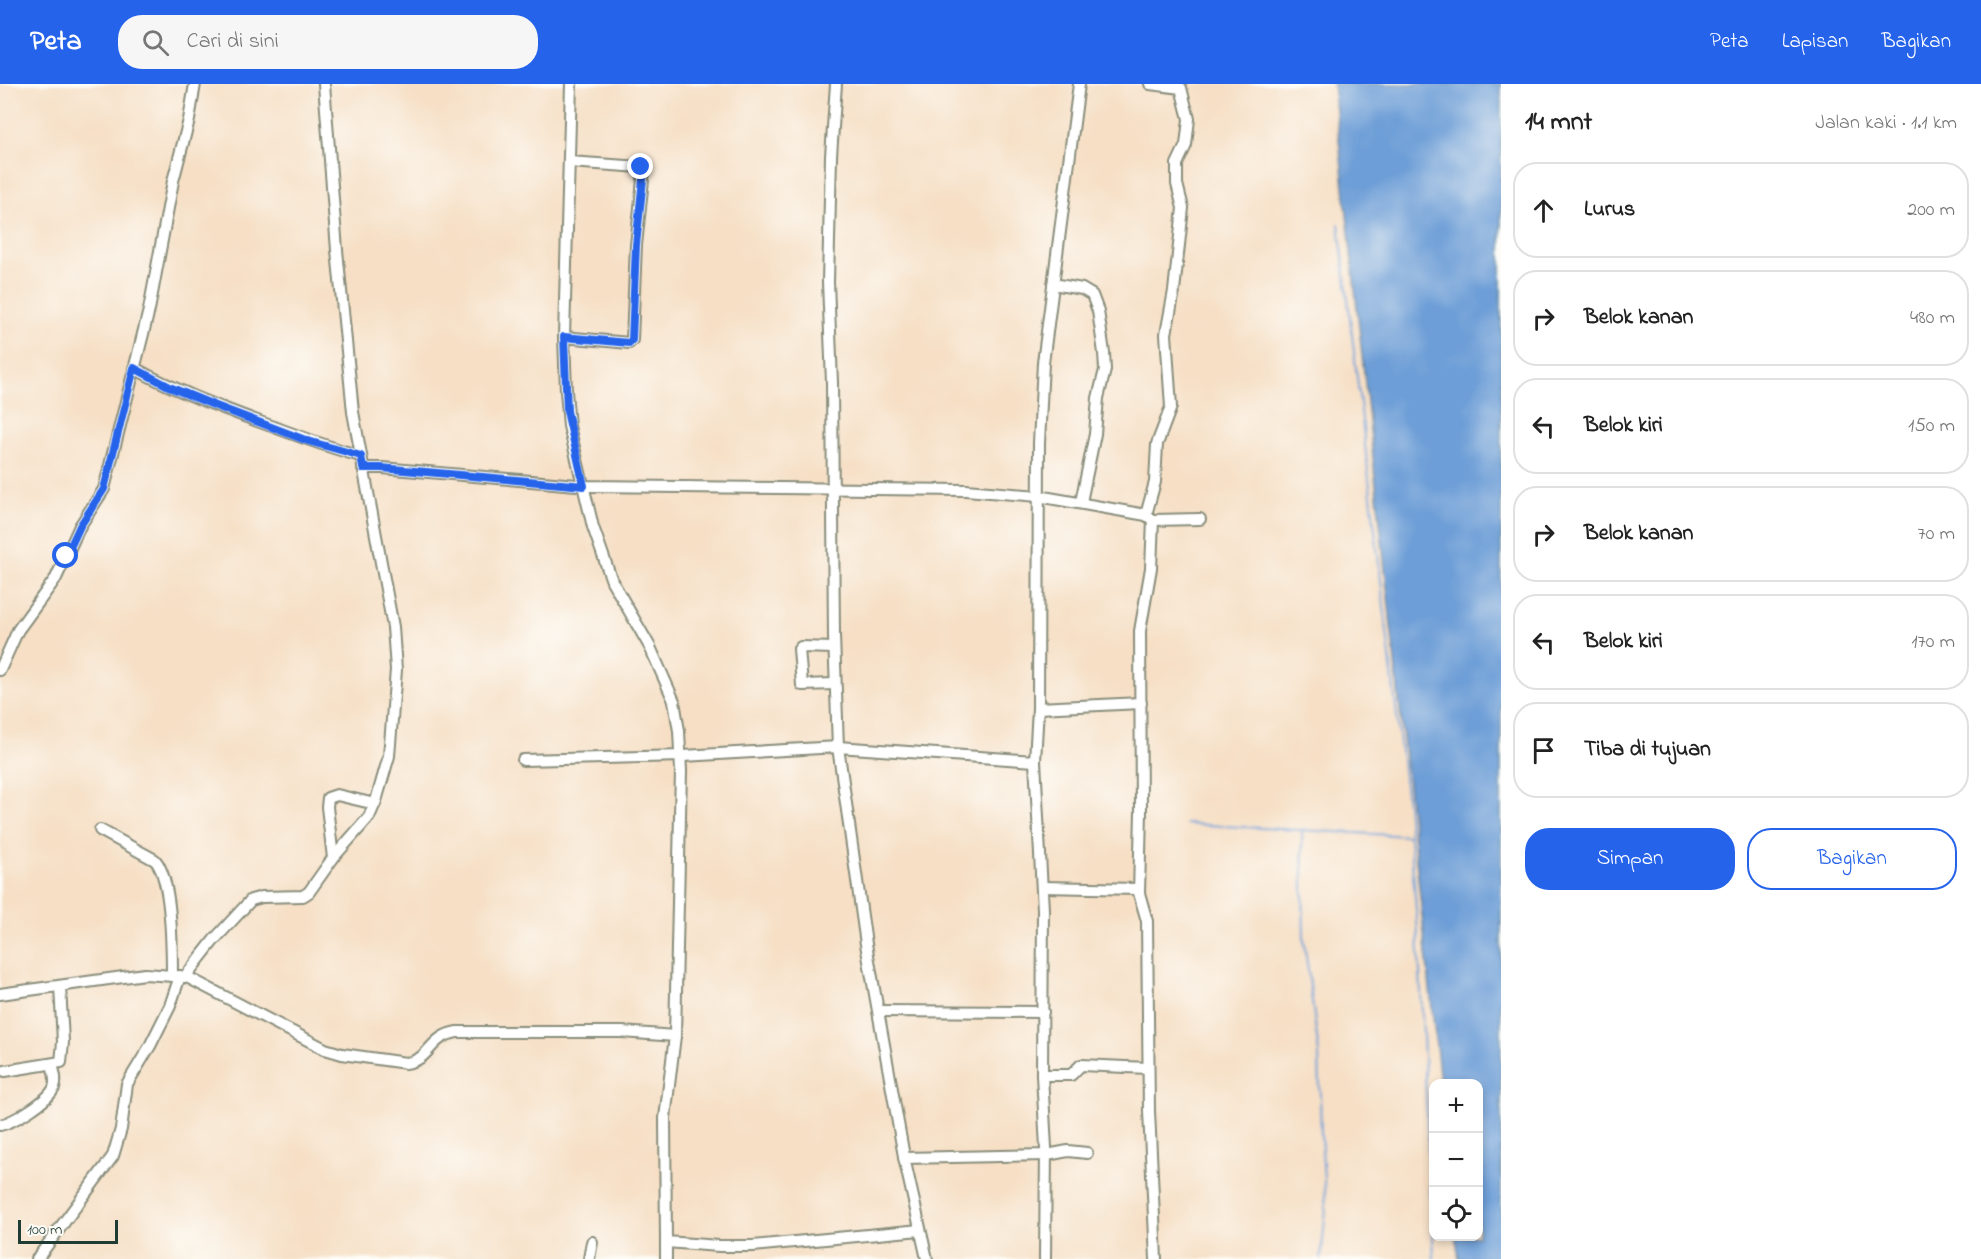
<!DOCTYPE html>
<html lang="id">
<head>
<meta charset="utf-8">
<style>
  :root { --surface:#fff; --page:#f6f6f6; --text:#222; --muted:#767676; --line:#e0e0e0; --accent:#2563eb }
  body { margin:0; font-family:"Indie Flower",sans-serif; background:var(--page); color:var(--text) }
  .controls { position:absolute; right:18px; bottom:18px; display:grid; overflow:hidden; border-radius:12px; box-shadow:0 3px 9px #0003 }
  .controls button { width:54px; height:54px; display:grid; place-items:center; padding:0; border:0; border-bottom:2px solid var(--line); background:var(--surface); color:var(--text); font:30px sans-serif }
  .scale { position:absolute; left:18px; bottom:15px; width:100px; box-sizing:border-box; padding-left:6px; border:3px solid #1f3d34; border-top:0; font-size:16px; line-height:21px; white-space:nowrap; color:#1f3d34; -webkit-text-stroke:4px #fdfcf7; paint-order:stroke }
  .stop { position:absolute; width:18px; height:18px; margin:-14px; border:4px solid #2563eb; border-radius:50%; background:#fff }
  .stop.end { background:#2563eb; border-color:#fff; box-shadow:0 2px 6px #0008 }
  .list { margin:0; padding:0; list-style:none }
  h2 { display:flex; justify-content:space-between; align-items:center; height:78px; margin:0; padding:0 24px; font-size:26px }
  h2 small { font-size:20px; font-weight:400; color:var(--muted) }
  .list li { display:grid; grid-template-columns:39px 1fr auto; gap:18px; align-items:center; box-sizing:border-box; height:96px; margin:0 12px 12px; padding:0 12px; border:2px solid var(--line); border-radius:24px }
  .list b { display:block; font-size:22px; white-space:nowrap }
  .list em { font-size:20px; font-style:normal; color:var(--muted) }
  .actions { display:flex; gap:12px; padding:18px 24px }
  .actions a { flex:1; padding:14px 0; border:2px solid var(--accent); border-radius:24px; text-align:center; font-size:21px; color:var(--accent) }
  .actions .main { background:var(--accent); color:#fff }
  .icon { flex:none; width:33px; height:33px; fill:none; stroke:currentColor; stroke-width:2; stroke-linecap:round; stroke-linejoin:round }
  .map { position:relative; flex:none; width:1501px; height:1175px; overflow:hidden }
  header { display:flex; align-items:center; gap:36px; box-sizing:border-box; height:84px; padding:0 30px; background:var(--accent); color:#fff }
  header strong { font-size:28px }
  nav { display:flex; gap:33px; margin-inline-start:auto; font-size:21px }
  .search { width:420px; height:54px; background:var(--page); display:flex; align-items:center; gap:15px; box-sizing:border-box; padding:0 21px; border-radius:24px; color:var(--muted); font-size:22px }
  main { display:flex }
  aside { flex:1; background:var(--surface) }
  .map>svg:first-child { display:block }
</style>
</head>
<body>
<header>
<strong>Peta</strong>
<div class="search"><svg class="icon" aria-label="search" viewBox="0 0 24 24"><circle cx="10" cy="10" r="6"/><path d="M15 15l6 6"/></svg>Cari di sini</div>
<nav><a>Peta</a><a>Lapisan</a><a>Bagikan</a></nav>
</header>
<main>
<div class="map">
<svg width="1501" height="1175" viewBox="0 0 1501 1175">
  <rect width="100%" height="100%" fill="#fdfcf7"/>
  <filter id="ink" filterUnits="userSpaceOnUse"><feTurbulence type="fractalNoise" baseFrequency=".0167" numOctaves="2"/><feDisplacementMap in="SourceGraphic" scale="12" xChannelSelector="R" yChannelSelector="G"/><feConvolveMatrix kernelMatrix="1 2 1 2 8 2 1 2 1" color-interpolation-filters="sRGB"/></filter>
  <filter id="wash" filterUnits="userSpaceOnUse"><feTurbulence type="fractalNoise" baseFrequency=".008" numOctaves="4" result="noise"/><feDisplacementMap in="SourceGraphic" scale="24" xChannelSelector="R" yChannelSelector="G"/><feGaussianBlur stdDeviation="1.35" result="paint"/><feColorMatrix in="noise" values="0 0 0 0 0 0 0 0 0 0 0 0 0 0 0 0 0 1.4 0 .05"/><feComposite in="paint" operator="in"/></filter>
  <g filter="url(#wash)">
    <rect width="100%" height="100%" fill="#f6dfc5"/>
    <polygon fill="#6d9ed7" stroke="#466e86" stroke-width="1.5" points="1333,0 1501,0 1501,1175 1459,1175 1456,1153 1478,1152 1478,1000 1440,999"/>
    <g fill="none" stroke-linecap="round" stroke-linejoin="round">
      <g stroke="#6d9ed7" stroke-width="2">
        <polyline points="1339,140 1407,718 1418,848 1434,1175"/>
        <polyline points="1186,740 1410,752"/>
        <polyline points="1302,747 1304,857 1319,969 1321,1051 1326,1125 1321,1175"/>
      </g>
    </g>
  </g>
  <g filter="url(#ink)">
    <g fill="none" stroke-linecap="round" stroke-linejoin="round">
      <defs>
        <g id="minor">
          <polyline points="571,0 564,253 566,307 569,342 593,443 612,497 650,563 674,617 679,647 681,687 675,952"/>
          <polyline points="836,0 831,72 828,198 832,299 834,552 838,663 866,860 905,1078 927,1175"/>
          <polyline points="1053,200 1082,205 1092,211 1098,227 1104,269 1105,286 1098,314 1095,350 1081,418"/>
          <polyline points="564,253 629,259 632,256 636,161 644,86 641,83 569,78"/>
          <path d="M134,284C174,306 217,322 260,338C294,350 326,363 361,372"/>
          <polyline points="363,384 382,384 588,402 966,406 1038,412 1146,431 1153,436 1200,435"/>
          <polyline points="1146,431 1155,398 1157,360 1171,323 1166,250 1174,207 1183,124 1177,100 1177,80 1186,61 1189,35 1181,4 1150,0"/>
          <polyline points="1153,436 1151,484 1140,547 1141,728 1139,809 1147,837 1149,1027 1156,1175"/>
          <polyline points="834,564 801,563 799,565 802,601 835,600"/>
          <polyline points="0,586 18,546 56,494 80,442 104,405 149,226 173,97 189,36 195,0"/>
          <polyline points="1038,624 1141,619"/>
          <polyline points="523,676 683,672 838,663 1035,677"/>
          <path d="M100,746L155,776C172,795 172,864 172,891"/>
          <polyline points="333,774 327,723 328,714 337,711 375,720"/>
          <polyline points="1042,803 1139,805"/>
          <polyline points="185,893 214,856 251,816 262,813 303,812 309,808 333,774 369,733 376,717 389,672 396,586 393,543 353,328 337,166 324,0"/>
          <path d="M0,910L145,890L187,893L325,965L342,970L406,979C431,976 428,953 457,948H622L675,952L665,1034L666,1158L719,1162H753L920,1146"/>
          <polyline points="879,927 1043,928"/>
          <polyline points="5,987 61,978 63,958 60,902"/>
          <polyline points="1042,991 1071,991 1081,981 1148,984"/>
          <path d="M0,1041C14,1038 48,1017 54,1004C57,996 54,988 52,980"/>
          <polyline points="904,1074 1047,1071 1068,1067 1087,1069"/>
          <polyline points="666,1158 666,1175"/>
          <polyline points="37,1175 113,1072 121,1045 127,1000 150,962 170,922 180,892"/>
          <polyline points="589,1175 592,1158"/>
          <polyline points="1045,1175 1046,1064 1042,991 1043,826 1035,677 1038,624 1039,359 1043,279 1079,0"/>
        </g>
      </defs>
      <use href="#minor" stroke="#8a8e7c" stroke-width="14"/>
      <use href="#minor" stroke="#fff" stroke-width="10"/>
    </g>
  </g>
  <g fill="none" stroke-linecap="round" stroke-linejoin="round" filter="url(#ink)">
    <polyline stroke="#2563eb" stroke-width="8" points="66,472 80,442 104,405 134,284 172,304 216,322 308,357 361,372 363,384 381,384 584,402 567,327 564,253 629,259 632,256 636,161 644,86 641,83"/>
  </g>
</svg>
<div class="controls">
<button>+</button>
<button>−</button>
<button><svg class="icon" aria-label="locate" viewBox="0 0 24 24"><circle cx="12" cy="12" r="6"/><path d="M12 2v4M12 18v4M2 12h4M18 12h4"/></svg></button>
</div>
<div class="scale">100 m</div>
<div class="stop" style="left:66px;top:472px"></div>
<div class="stop end" style="left:641px;top:83px"></div>
</div>
<aside>
<h2>14 mnt<small>Jalan kaki · 1.1 km</small></h2>
<ul class="list">
<li><svg class="icon" aria-label="ahead" viewBox="0 0 24 24"><path d="M12 20V5M6 11l6-6 6 6"/></svg><div><b>Lurus</b></div><em>200 m</em></li>
<li><svg class="icon" aria-label="right" viewBox="0 0 24 24"><path d="M7 20v-9h11M14 6l5 5-5 5"/></svg><div><b>Belok kanan</b></div><em>480 m</em></li>
<li><svg class="icon" aria-label="left" viewBox="0 0 24 24"><path d="M17 20v-9H6M10 6l-5 5 5 5"/></svg><div><b>Belok kiri</b></div><em>150 m</em></li>
<li><svg class="icon" aria-label="right" viewBox="0 0 24 24"><path d="M7 20v-9h11M14 6l5 5-5 5"/></svg><div><b>Belok kanan</b></div><em>70 m</em></li>
<li><svg class="icon" aria-label="left" viewBox="0 0 24 24"><path d="M17 20v-9H6M10 6l-5 5 5 5"/></svg><div><b>Belok kiri</b></div><em>170 m</em></li>
<li><svg class="icon" aria-label="arrive" viewBox="0 0 24 24"><path d="M6 21V4h12l-3 4 3 4H6"/></svg><div><b>Tiba di tujuan</b></div></li>
</ul>
<div class="actions"><a class="main">Simpan</a><a>Bagikan</a></div>
</aside>
</main>
</body>
</html>
